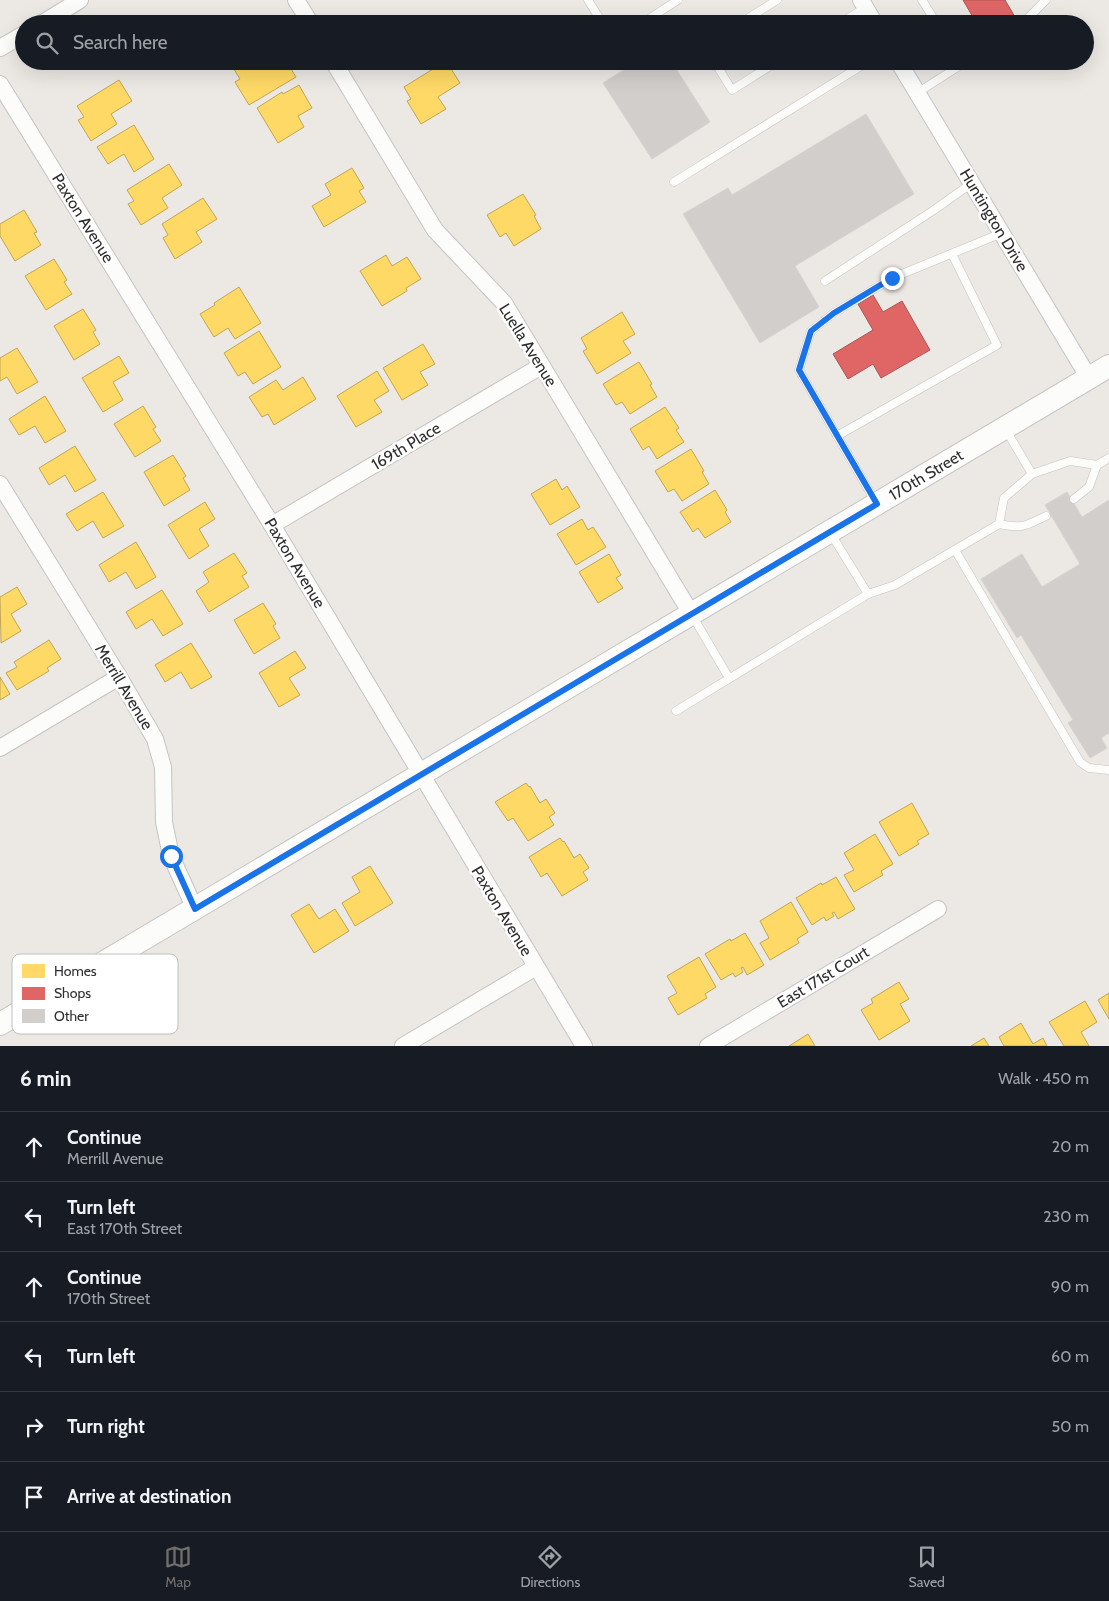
<!DOCTYPE html>
<html lang="en">
<head>
<meta charset="utf-8">
<style>
  :root { --surface:#171b24; --page:#242831; --text:#f1f3f6; --muted:#9ea1a6; --line:#363941; --accent:#706f6e }
  body { margin:0; font-family:Cabin,sans-serif; background:var(--page); color:var(--text) }
  .stop { position:absolute; width:15px; height:15px; margin:-11px; border:4px solid #1a73e8; border-radius:50%; background:#fff }
  .stop.end { background:#1a73e8; border-color:#fff; box-shadow:0 1px 5px #0008 }
  .list { margin:0; padding:0; list-style:none }
  h2 { display:flex; justify-content:space-between; align-items:center; height:65px; margin:0; padding:0 20px; font-size:21px }
  h2 small { font-size:16px; font-weight:400; color:var(--muted) }
  .list li { display:grid; grid-template-columns:32px 1fr auto; gap:15px; align-items:center; box-sizing:border-box; height:70px; padding:0 20px; border-top:1px solid var(--line) }
  .list b { display:block; font-size:19px; white-space:nowrap }
  .list p { margin:0; font-size:16px; white-space:nowrap; color:var(--muted) }
  .list em { font-size:16px; font-style:normal; color:var(--muted) }
  .icon { flex:none; width:28px; height:28px; fill:none; stroke:currentColor; stroke-width:2; stroke-linecap:round; stroke-linejoin:round }
  .map { position:relative; flex:none; width:1109px; height:1046px; overflow:hidden }
  .search { position:absolute; background:var(--surface); box-shadow:0 5px 20px #0002; left:15px; right:15px; top:15px; height:55px; display:flex; align-items:center; gap:12px; box-sizing:border-box; padding:0 18px; border-radius:28px; color:var(--muted); font-size:19px }
  .sheet { height:485px; background:var(--surface) }
  nav { display:flex; justify-content:space-around; align-items:center; box-sizing:border-box; height:70px; border-top:1px solid var(--line); background:var(--surface); font-size:14px; color:var(--muted) }
  nav a { display:grid; justify-items:center; gap:2px }
  nav .on { color:var(--accent) }
  .map>svg:first-child { display:block }
</style>
</head>
<body>
<div class="map">
<svg width="1109" height="1046" viewBox="0 0 1109 1046">
  <rect width="100%" height="100%" fill="#ece8e4"/>
  <g fill="#ffd966" stroke="#c0a655">
    <polygon points="240,61 265,61 269,67 278,61 286,61 296,77 249,105 235,82 240,79 232,66"/>
    <polygon points="446,61 460,83 438,97 446,109 421,124 407,101 411,99 404,87"/>
    <polygon points="119,80 132,101 111,114 117,124 91,141 78,120 84,117 77,106"/>
    <polygon points="299,85 312,108 298,116 304,127 278,143 257,108 282,92 283,94"/>
    <polygon points="134,125 154,159 134,172 124,154 108,164 97,147"/>
    <polygon points="169,164 182,185 162,198 168,208 141,225 128,204 134,201 127,190"/>
    <polygon points="352,168 364,188 359,191 366,202 324,227 312,206 331,195 325,184"/>
    <polygon points="523,194 536,215 534,216 541,229 514,246 506,233 500,237 487,215"/>
    <polygon points="203,198 217,219 196,232 202,242 175,259 163,238 168,235 162,224"/>
    <polygon points="24,210 37,232 34,233 41,245 15,261 0,236 0,224"/>
    <polygon points="386,255 392,266 407,257 421,279 406,288 407,291 382,306 360,271"/>
    <polygon points="54,259 67,280 64,282 72,294 46,310 25,276"/>
    <polygon points="239,287 261,323 235,339 228,328 214,337 200,314 215,305 214,303"/>
    <polygon points="83,309 96,330 93,332 100,344 74,360 54,326"/>
    <polygon points="622,312 635,334 623,341 631,353 597,374 583,351 587,349 581,338"/>
    <polygon points="259,331 281,367 253,384 245,372 238,376 224,353"/>
    <polygon points="423,344 435,364 420,372 428,385 402,400 383,368"/>
    <polygon points="17,348 38,382 17,394 7,377 0,381 0,358"/>
    <polygon points="119,356 129,373 113,382 123,400 103,412 82,378"/>
    <polygon points="639,362 652,384 650,385 657,397 630,414 622,402 616,405 603,384"/>
    <polygon points="377,371 389,391 374,400 382,412 356,427 337,396"/>
    <polygon points="303,377 316,399 274,425 268,414 262,417 249,397 276,380 283,390"/>
    <polygon points="45,396 66,431 45,443 35,426 19,435 9,419"/>
    <polygon points="143,406 156,427 153,429 161,441 135,457 114,424"/>
    <polygon points="665,407 679,428 676,430 684,442 657,459 649,446 643,450 630,429"/>
    <polygon points="75,446 96,480 75,492 65,475 49,485 39,468"/>
    <polygon points="691,449 704,471 702,472 709,484 682,501 674,489 668,492 655,471"/>
    <polygon points="173,455 186,476 183,478 190,490 164,506 144,472"/>
    <polygon points="556,479 562,490 567,486 580,507 550,525 531,494"/>
    <polygon points="715,490 727,510 725,512 731,522 705,538 698,528 693,532 680,512"/>
    <polygon points="103,492 124,526 103,538 93,521 77,531 66,514"/>
    <polygon points="205,502 215,519 199,529 209,546 189,559 168,525"/>
    <polygon points="582,519 588,530 593,527 606,547 576,565 557,534"/>
    <polygon points="136,542 156,577 136,589 126,572 109,582 99,565"/>
    <polygon points="234,553 247,573 242,576 249,587 209,612 196,591 209,582 203,572"/>
    <polygon points="609,554 621,575 616,578 623,588 598,603 579,572"/>
    <polygon points="17,587 27,604 11,614 21,631 1,643 0,597"/>
    <polygon points="162,590 183,624 163,636 152,619 136,629 126,612"/>
    <polygon points="263,603 276,624 273,626 280,638 254,654 234,620"/>
    <polygon points="49,640 61,659 47,668 49,671 17,690 6,673 17,667 14,662"/>
    <polygon points="191,643 212,677 191,689 181,672 165,682 155,665"/>
    <polygon points="295,651 306,668 289,678 300,695 279,707 259,673"/>
    <polygon points="0,677 10,694 0,700"/>
    <polygon points="526,783 529,787 530,786 540,803 546,799 555,813 549,817 554,825 528,841 513,818 508,821 495,802"/>
    <polygon points="912,803 929,834 917,841 919,844 899,856 879,822"/>
    <polygon points="875,834 893,864 881,871 883,875 854,892 844,875 854,870 844,853"/>
    <polygon points="560,838 563,842 564,841 574,858 580,854 589,868 583,872 588,880 562,896 547,873 541,877 529,857"/>
    <polygon points="370,866 393,903 355,926 342,903 360,892 352,877"/>
    <polygon points="836,877 855,909 838,919 834,912 832,913 834,916 826,921 824,917 812,925 796,898 821,883 822,885"/>
    <polygon points="791,902 808,932 797,939 799,943 770,960 760,943 769,938 760,921"/>
    <polygon points="309,904 319,919 335,909 349,931 314,953 291,915"/>
    <polygon points="745,933 764,965 747,975 743,967 741,968 743,972 735,977 733,973 721,980 705,954 730,939 731,941"/>
    <polygon points="699,957 716,987 705,994 707,998 678,1015 668,998 677,993 667,976"/>
    <polygon points="899,982 909,999 900,1004 910,1021 879,1040 861,1010 873,1003 871,999"/>
    <polygon points="1109,993 1109,1019 1098,1000"/>
    <polygon points="1085,1001 1097,1022 1081,1032 1089,1046 1064,1046 1049,1022"/>
    <polygon points="1021,1023 1033,1044 1043,1038 1047,1046 1004,1046 999,1037"/>
    <polygon points="808,1034 815,1046 789,1046"/>
    <polygon points="984,1038 989,1046 971,1046"/>
  </g>
  <g fill="#e06666" stroke="#ab5555">
    <polygon points="963,0 1005,0 1015,17 1015,21 1010,24 977,24"/>
    <polygon points="873,295 883,312 902,301 930,350 881,378 873,364 848,379 833,354 873,330 858,304"/>
  </g>
  <g fill="#d1cecb" stroke="#d7d4d0">
    <polygon points="638,61 671,61 710,122 652,159 603,83"/>
    <polygon points="866,114 914,194 795,266 819,307 760,343 683,214 728,188 732,195"/>
    <polygon points="1067,492 1082,517 1109,500 1109,733 1101,738 1107,748 1090,758 1068,723 1073,720 1021,635 1017,638 981,579 1022,554 1042,587 1080,564 1045,505"/>
  </g>
  <g fill="none" stroke-linecap="round" stroke-linejoin="round">
    <defs>
      <g id="lane">
        <polyline points="588,0 603,24"/>
        <polyline points="922,0 937,24"/>
        <polyline points="641,24 678,0"/>
        <polyline points="739,24 777,0"/>
        <polyline points="839,24 865,8"/>
        <polyline points="1022,24 1046,0"/>
        <polyline points="714,61 732,90 778,61"/>
        <polyline points="917,93 967,61"/>
        <polyline points="674,182 869,61"/>
        <polyline points="825,281 934,210 972,183"/>
        <polyline points="1006,430 1032,474"/>
        <polyline points="837,436 997,345 952,254"/>
        <polyline points="1074,499 1089,487 1097,465"/>
        <polyline points="875,501 799,370 811,331 834,313 892,278 1002,233"/>
        <path d="M999,524C1023,529 1025,526 1046,516"/>
        <polyline points="831,534 868,594"/>
        <polyline points="955,550 1080,762 1089,768 1109,770"/>
        <polyline points="692,615 729,678"/>
        <polyline points="676,711 868,594 895,585 999,524 1004,498 1032,474 1070,461 1097,465 1109,458"/>
      </g>
      <g id="street">
        <polyline points="296,0 311,24"/>
        <polyline points="861,0 875,24"/>
        <polyline points="41,24 80,0"/>
        <polyline points="0,48 24,34"/>
        <polyline points="333,61 435,230 504,303 692,615"/>
        <polyline points="898,61 1089,378"/>
        <polyline points="0,84 272,525 584,1046"/>
        <polyline points="0,484 119,677 155,739 163,767 164,822 171,856 195,909"/>
        <polyline points="272,525 541,366"/>
        <polyline points="0,748 119,677"/>
        <polyline points="403,1046 536,967"/>
        <polyline points="708,1046 938,909"/>
      </g>
      <polyline id="secondary" points="0,1024 1109,366"/>
    </defs>
    <use href="#lane" stroke="#c5c4c5" stroke-width="9"/>
    <use href="#street" stroke="#c5c4c5" stroke-width="18"/>
    <use href="#secondary" stroke="#c5c4c5" stroke-width="24"/>
    <use href="#lane" stroke="#fcfcfb" stroke-width="8"/>
    <use href="#street" stroke="#fcfcfb" stroke-width="16"/>
    <use href="#secondary" stroke="#fcfcfb" stroke-width="22"/>
  </g>
  <g fill="none" stroke-linecap="round" stroke-linejoin="round">
    <polyline stroke="#1a73e8" stroke-width="6" points="171,856 195,909 877,504 799,370 811,331 834,313 892,278"/>
  </g>
  <g text-anchor="middle" dominant-baseline="central" stroke-width="5" stroke-linejoin="round" paint-order="stroke">
    <g font-size="16" fill="#2e2e2e" stroke="#fff">
      <text transform="translate(83 218) rotate(58)">Paxton Avenue</text>
      <text transform="translate(994 220) rotate(59)">Huntington Drive</text>
      <text transform="translate(528 345) rotate(58)">Luella Avenue</text>
      <text transform="translate(406 446) rotate(-31)">169th Place</text>
      <text transform="translate(926 475) rotate(-31)">170th Street</text>
      <text transform="translate(295 563) rotate(59)">Paxton Avenue</text>
      <text transform="translate(124 687) rotate(59)">Merrill Avenue</text>
      <text transform="translate(502 911) rotate(59)">Paxton Avenue</text>
      <text transform="translate(823 977) rotate(-31)">East 171st Court</text>
    </g>
  </g>
  <rect x="12" y="954" width="166" height="80" rx="8" fill="#fff" stroke="#c0c0c0" stroke-width="1"/>
  <rect x="22" y="964" width="23" height="14" fill="#ffd966"/>
  <rect x="22" y="987" width="23" height="13" fill="#e06666"/>
  <rect x="22" y="1009" width="23" height="14" fill="#d1cecb"/>
  <g font-size="14" fill="#2e2e2e">
    <text x="54" y="976">Homes</text>
    <text x="54" y="998">Shops</text>
    <text x="54" y="1021">Other</text>
  </g>
</svg>
<div class="stop" style="left:171px;top:856px"></div>
<div class="stop end" style="left:892px;top:278px"></div>
<div class="search"><svg class="icon" aria-label="search" viewBox="0 0 24 24"><circle cx="10" cy="10" r="6"/><path d="M15 15l6 6"/></svg>Search here</div>
</div>
<section class="sheet">
<h2>6 min<small>Walk · 450 m</small></h2>
<ul class="list">
<li><svg class="icon" aria-label="ahead" viewBox="0 0 24 24"><path d="M12 20V5M6 11l6-6 6 6"/></svg><div><b>Continue</b><p>Merrill Avenue</p></div><em>20 m</em></li>
<li><svg class="icon" aria-label="left" viewBox="0 0 24 24"><path d="M17 20v-9H6M10 6l-5 5 5 5"/></svg><div><b>Turn left</b><p>East 170th Street</p></div><em>230 m</em></li>
<li><svg class="icon" aria-label="ahead" viewBox="0 0 24 24"><path d="M12 20V5M6 11l6-6 6 6"/></svg><div><b>Continue</b><p>170th Street</p></div><em>90 m</em></li>
<li><svg class="icon" aria-label="left" viewBox="0 0 24 24"><path d="M17 20v-9H6M10 6l-5 5 5 5"/></svg><div><b>Turn left</b></div><em>60 m</em></li>
<li><svg class="icon" aria-label="right" viewBox="0 0 24 24"><path d="M7 20v-9h11M14 6l5 5-5 5"/></svg><div><b>Turn right</b></div><em>50 m</em></li>
<li><svg class="icon" aria-label="arrive" viewBox="0 0 24 24"><path d="M6 21V4h12l-3 4 3 4H6"/></svg><div><b>Arrive at destination</b></div></li>
</ul>
</section>
<nav>
<a class="on"><svg class="icon" aria-label="map" viewBox="0 0 24 24"><path d="M3 6l6-2 6 2 6-2v14l-6 2-6-2-6 2zM9 4v14M15 6v14"/></svg>Map</a>
<a><svg class="icon" aria-label="directions" viewBox="0 0 24 24"><path d="M12 3l9 9-9 9-9-9zM9 14v-3h6M13 9l2 2-2 2"/></svg>Directions</a>
<a><svg class="icon" aria-label="saved" viewBox="0 0 24 24"><path d="M7 4h10v16l-5-4-5 4z"/></svg>Saved</a>
</nav>
</body>
</html>
